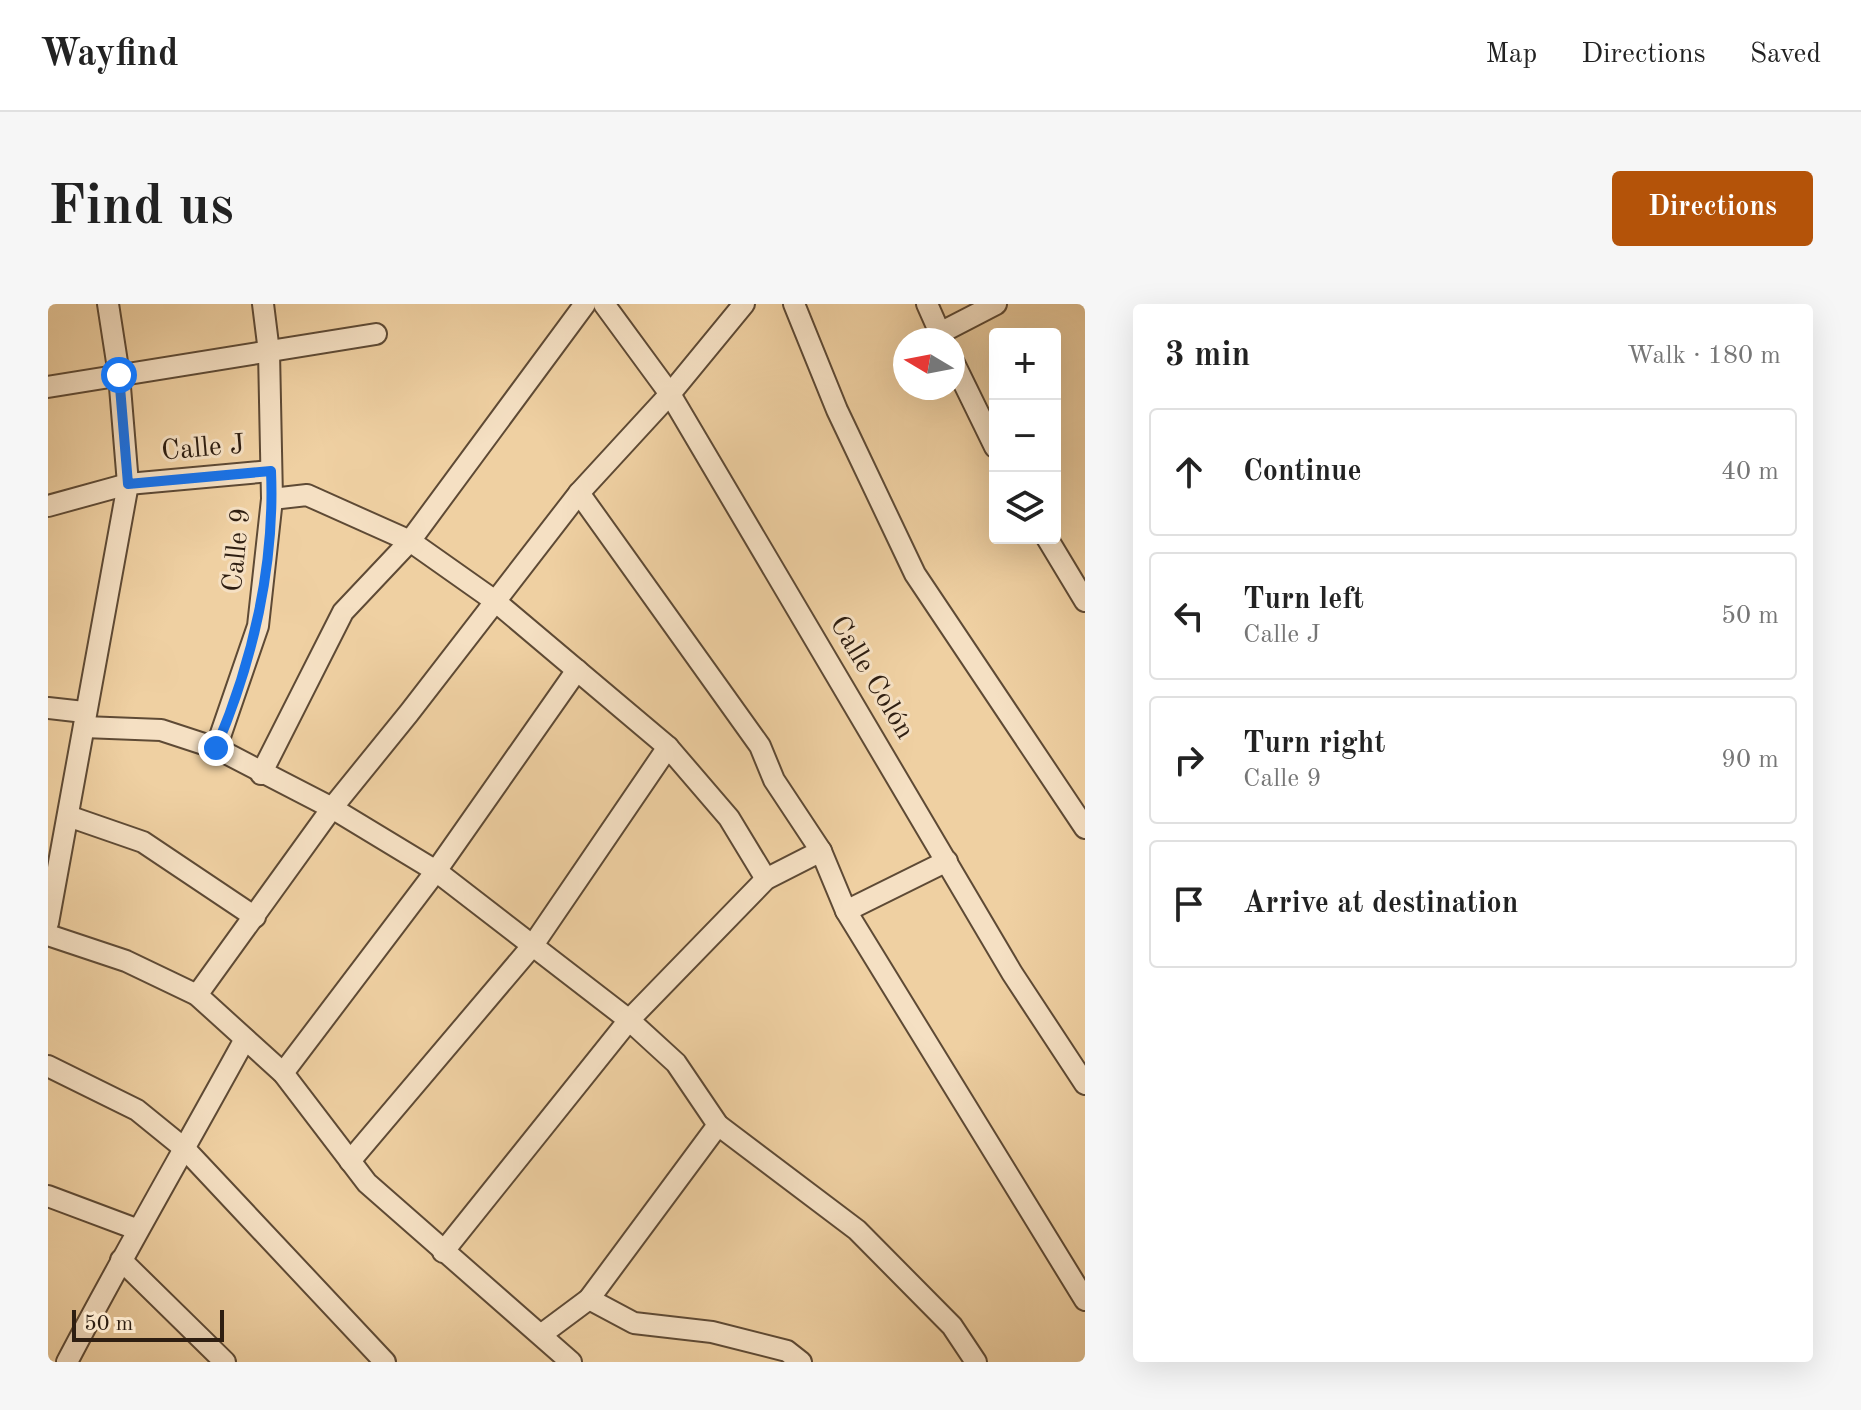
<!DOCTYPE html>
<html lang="en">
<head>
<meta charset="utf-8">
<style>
  :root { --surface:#fff; --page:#f6f6f6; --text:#222; --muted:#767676; --line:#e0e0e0; --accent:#b45309 }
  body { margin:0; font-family:"Old Standard TT",serif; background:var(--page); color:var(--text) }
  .controls { position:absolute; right:24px; top:24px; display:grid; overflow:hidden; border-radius:8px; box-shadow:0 8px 32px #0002 }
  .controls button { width:72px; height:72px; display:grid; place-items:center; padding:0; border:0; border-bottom:2px solid var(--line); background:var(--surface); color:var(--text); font:40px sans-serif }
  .compass { position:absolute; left:845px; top:24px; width:72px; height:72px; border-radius:50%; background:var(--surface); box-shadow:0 8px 32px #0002; rotate:280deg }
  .scale { position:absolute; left:24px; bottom:20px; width:152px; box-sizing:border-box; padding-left:8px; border:4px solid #2e1e11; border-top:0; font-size:22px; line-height:28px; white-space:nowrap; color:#2e1e11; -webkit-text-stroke:6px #f5e0c3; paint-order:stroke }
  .stop { position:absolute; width:24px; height:24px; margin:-18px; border:6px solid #1a73e8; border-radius:50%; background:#fff }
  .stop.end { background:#1a73e8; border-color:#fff; box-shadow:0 2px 8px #0008 }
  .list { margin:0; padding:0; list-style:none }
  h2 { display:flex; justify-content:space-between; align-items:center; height:104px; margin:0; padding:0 32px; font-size:34px }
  h2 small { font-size:26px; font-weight:400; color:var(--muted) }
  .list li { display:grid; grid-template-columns:52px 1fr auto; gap:24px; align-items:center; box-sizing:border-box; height:128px; margin:0 16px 16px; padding:0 16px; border:2px solid var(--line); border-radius:8px }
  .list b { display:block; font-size:30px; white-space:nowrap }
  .list p { margin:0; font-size:26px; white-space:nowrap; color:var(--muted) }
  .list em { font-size:26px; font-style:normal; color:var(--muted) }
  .icon { flex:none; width:44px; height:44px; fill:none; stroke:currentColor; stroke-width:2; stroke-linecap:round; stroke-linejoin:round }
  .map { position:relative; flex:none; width:1037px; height:1058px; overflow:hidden; border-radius:8px }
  header { display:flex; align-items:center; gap:48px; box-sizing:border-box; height:112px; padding:0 40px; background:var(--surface); border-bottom:2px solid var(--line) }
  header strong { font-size:38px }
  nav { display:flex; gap:44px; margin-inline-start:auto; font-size:28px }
  .intro { display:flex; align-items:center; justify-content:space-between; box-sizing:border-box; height:192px; padding:0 48px }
  h1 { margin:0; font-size:56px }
  .button { padding:20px 36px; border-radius:8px; background:var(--accent); color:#fff; font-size:28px; font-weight:700 }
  main { display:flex; gap:48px; padding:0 48px }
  aside { flex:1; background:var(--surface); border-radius:8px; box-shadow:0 8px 32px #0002 }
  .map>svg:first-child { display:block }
</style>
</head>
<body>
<header>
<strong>Wayfind</strong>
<nav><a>Map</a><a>Directions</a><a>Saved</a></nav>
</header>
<div class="intro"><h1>Find us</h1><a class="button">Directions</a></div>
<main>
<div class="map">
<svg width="1037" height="1058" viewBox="0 0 1037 1058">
  <rect width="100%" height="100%" fill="#efd0a2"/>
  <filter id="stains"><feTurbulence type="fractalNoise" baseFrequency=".0025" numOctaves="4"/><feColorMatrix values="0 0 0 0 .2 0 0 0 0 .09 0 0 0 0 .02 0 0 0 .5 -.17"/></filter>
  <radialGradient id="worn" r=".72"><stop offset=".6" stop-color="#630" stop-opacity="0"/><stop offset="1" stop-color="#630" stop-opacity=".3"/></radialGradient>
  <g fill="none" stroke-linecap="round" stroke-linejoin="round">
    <defs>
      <g id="minor">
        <polyline points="556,0 622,90 964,669 1037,780"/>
        <polyline points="746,0 789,106 867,270 1037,524"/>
        <polyline points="879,0 895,36"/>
        <polyline points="892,29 948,0"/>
        <polyline points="905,57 947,143"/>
        <polyline points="0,83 328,30"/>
        <polyline points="224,195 259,191 362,237 447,297 620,443 681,514 718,575"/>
        <polyline points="0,202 80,180 223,167"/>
        <polyline points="999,234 1037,297"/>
        <polyline points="0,404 36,408"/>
        <polyline points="36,423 113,426 168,444 284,504 388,567 581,716 628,759 670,821 809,926 904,1022 928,1058"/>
        <polyline points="168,444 210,322 224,195 221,48 215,0"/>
        <polyline points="213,470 295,308 362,237 537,0"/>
        <polyline points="20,512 95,538 207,613"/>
        <polyline points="773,547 798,607 1037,996"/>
        <polyline points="798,607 899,557"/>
        <polyline points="0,619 80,180 71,71 60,0"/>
        <polyline points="0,631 78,657 149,691 235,769 319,879 523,1058"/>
        <polyline points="149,691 284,504 361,409 531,189 622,90 696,0"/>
        <polyline points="0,762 89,806 137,845 337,1058"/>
        <polyline points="235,769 388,567 529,366"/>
        <polyline points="302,857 485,641 620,443"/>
        <polyline points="0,892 88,925"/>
        <polyline points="395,948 581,716 718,575 773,547 726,476 712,442 531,189"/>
        <polyline points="73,956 177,1058"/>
        <polyline points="541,995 586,1019 664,1028 739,1047 753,1058"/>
        <polyline points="494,1030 541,995 670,821"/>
        <path d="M19,1058C76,949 138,843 197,735"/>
      </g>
    </defs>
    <use href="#minor" stroke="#5e4a35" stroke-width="24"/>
    <use href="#minor" stroke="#f5e0c3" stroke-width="20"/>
  </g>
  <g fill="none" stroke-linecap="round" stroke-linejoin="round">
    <path stroke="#1a73e8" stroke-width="10" d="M71,71L80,180L223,167C227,261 205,357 168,444"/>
  </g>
  <g text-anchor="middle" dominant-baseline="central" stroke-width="6" stroke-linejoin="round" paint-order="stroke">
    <g font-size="28" fill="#2e1e11" stroke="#f5e0c3">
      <text transform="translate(155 145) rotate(-5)">Calle J</text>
      <text transform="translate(190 246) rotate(-84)">Calle 9</text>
      <text transform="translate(823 374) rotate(59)">Calle Colón</text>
    </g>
  </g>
  <rect width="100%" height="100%" filter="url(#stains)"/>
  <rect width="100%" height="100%" fill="url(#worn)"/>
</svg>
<div class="controls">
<button>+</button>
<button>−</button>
<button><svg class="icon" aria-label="layers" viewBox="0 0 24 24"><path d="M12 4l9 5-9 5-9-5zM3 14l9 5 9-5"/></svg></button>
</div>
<svg class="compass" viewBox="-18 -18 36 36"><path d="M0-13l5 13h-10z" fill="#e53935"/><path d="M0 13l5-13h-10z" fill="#767676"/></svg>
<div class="scale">50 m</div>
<div class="stop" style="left:71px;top:71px"></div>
<div class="stop end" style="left:168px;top:444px"></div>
</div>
<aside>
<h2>3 min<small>Walk · 180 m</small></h2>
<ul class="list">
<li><svg class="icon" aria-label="ahead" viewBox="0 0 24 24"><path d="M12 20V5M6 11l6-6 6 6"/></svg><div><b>Continue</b></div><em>40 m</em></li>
<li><svg class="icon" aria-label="left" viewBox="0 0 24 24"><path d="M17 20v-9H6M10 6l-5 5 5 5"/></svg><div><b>Turn left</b><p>Calle J</p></div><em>50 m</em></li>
<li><svg class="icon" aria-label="right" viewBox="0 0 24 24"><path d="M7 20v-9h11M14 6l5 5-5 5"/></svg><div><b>Turn right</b><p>Calle 9</p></div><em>90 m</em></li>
<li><svg class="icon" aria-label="arrive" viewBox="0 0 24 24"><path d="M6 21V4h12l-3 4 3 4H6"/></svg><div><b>Arrive at destination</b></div></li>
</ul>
</aside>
</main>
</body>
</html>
